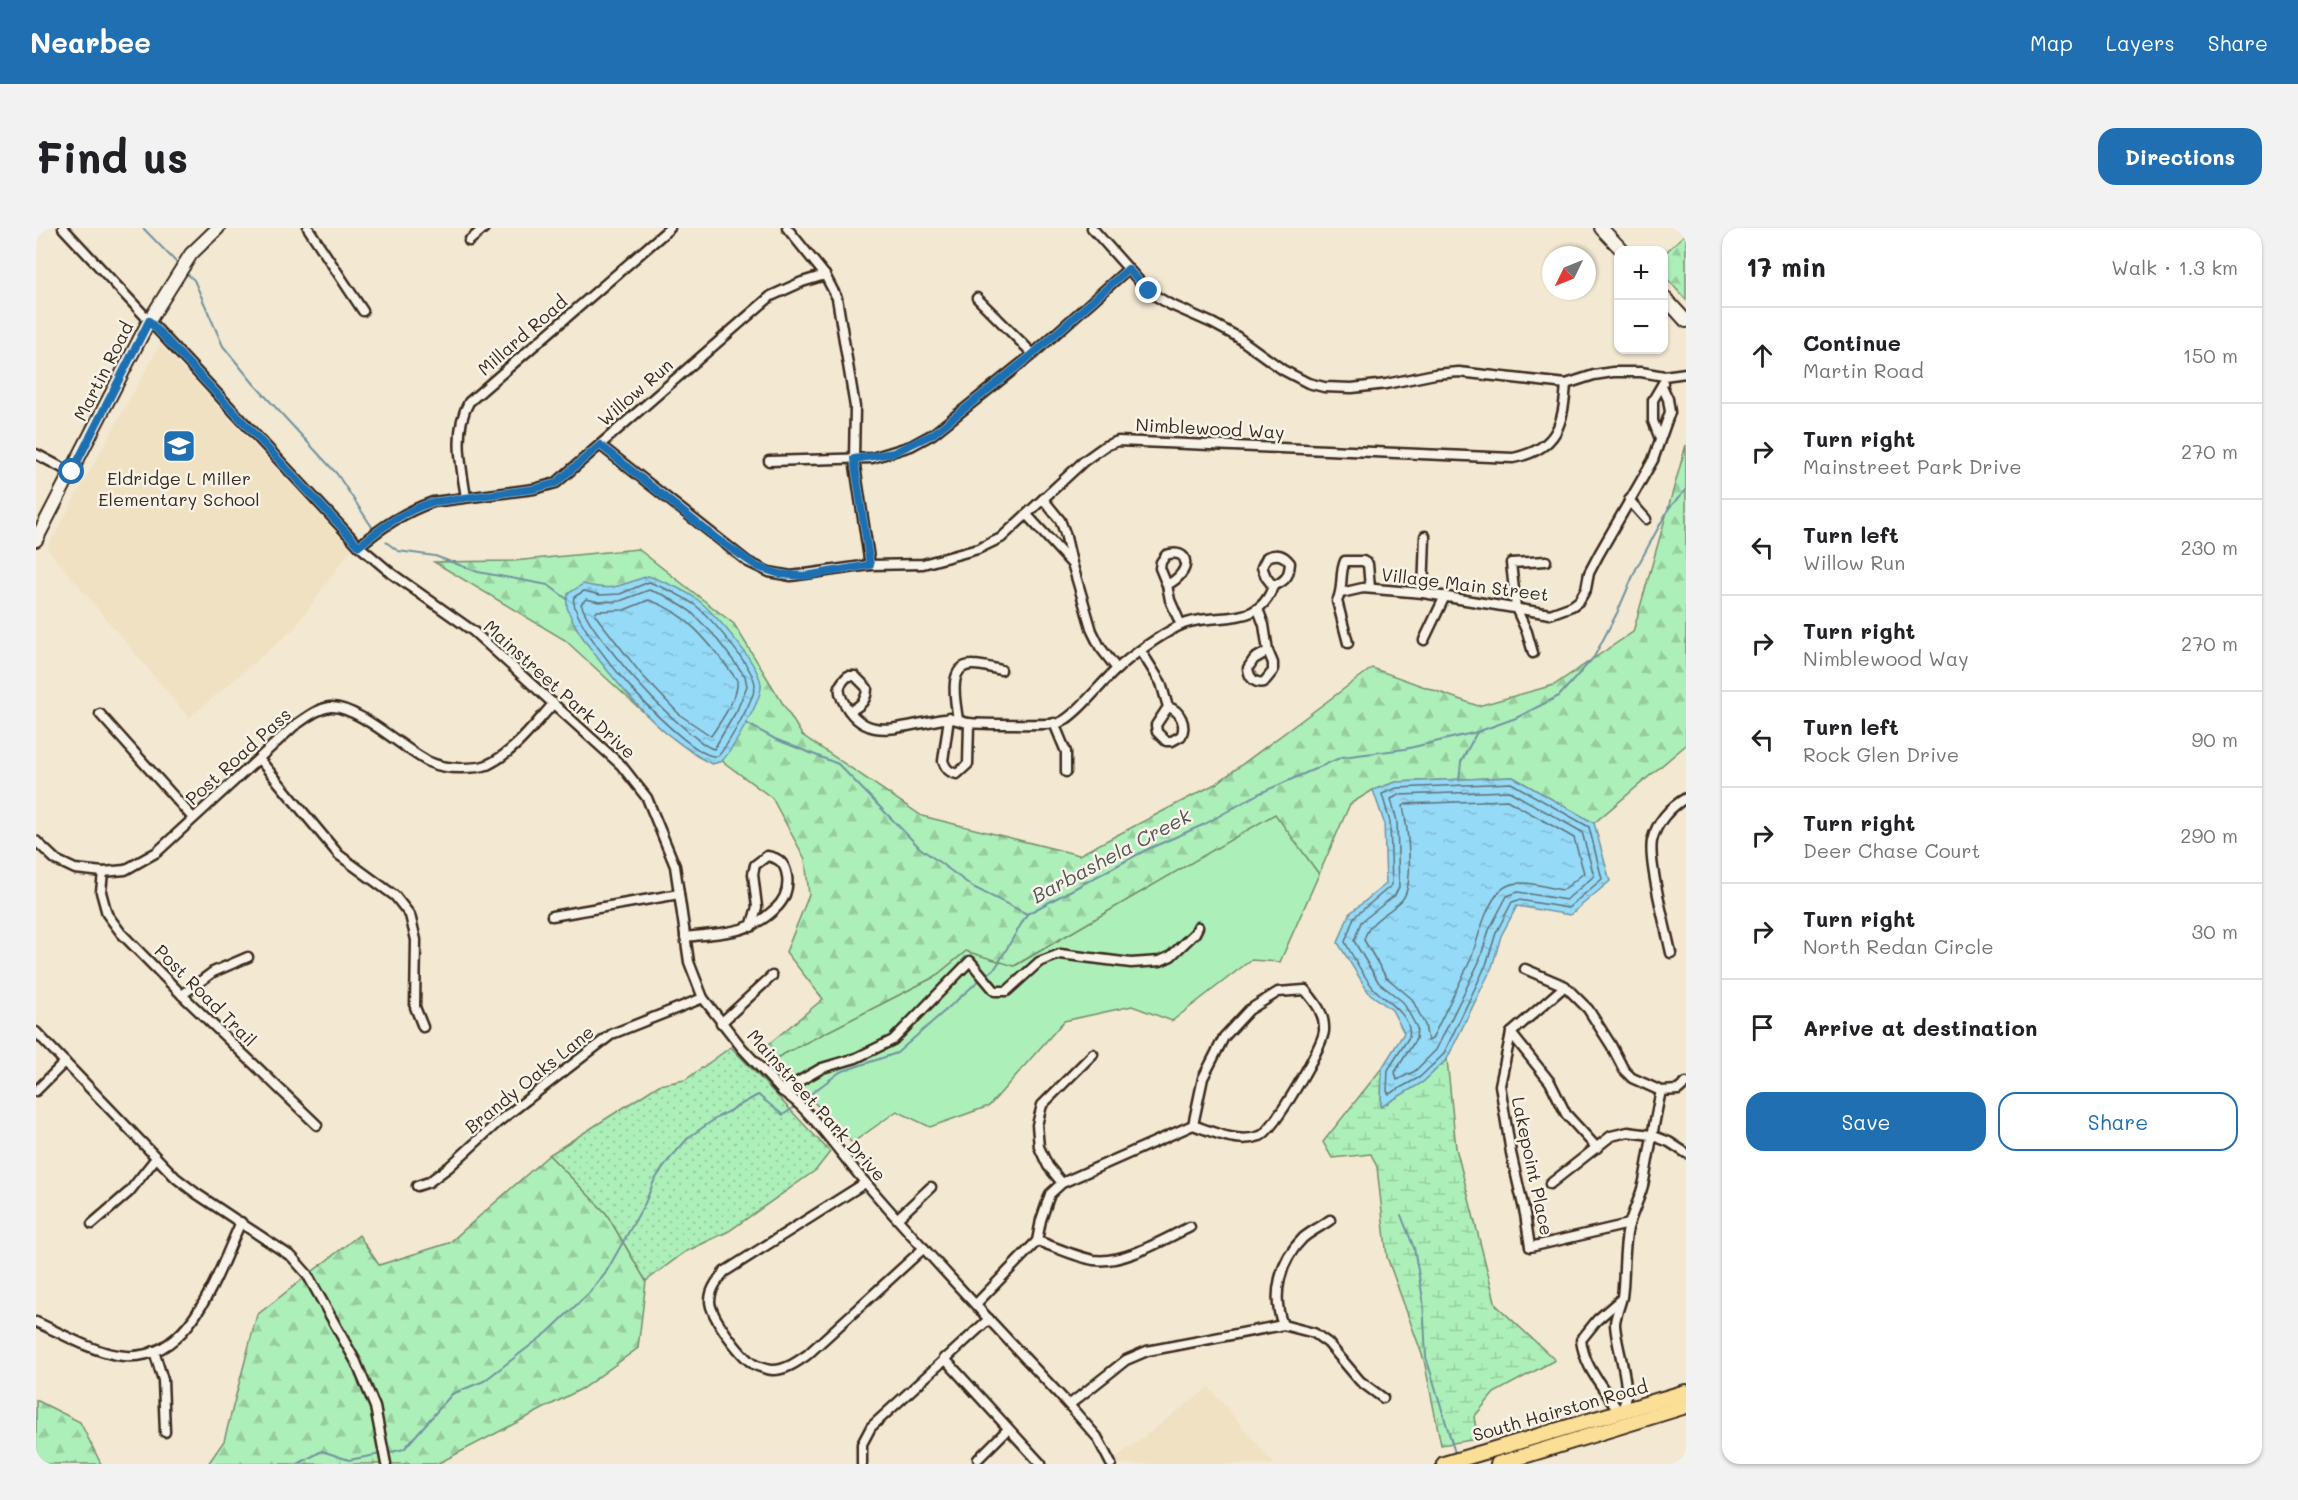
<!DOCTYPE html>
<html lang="en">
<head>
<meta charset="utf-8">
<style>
  :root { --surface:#fff; --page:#f2f2f2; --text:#202124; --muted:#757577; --line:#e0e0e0; --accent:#1f6fb2 }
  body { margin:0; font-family:Mali,sans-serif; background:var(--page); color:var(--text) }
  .controls { position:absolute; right:18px; top:18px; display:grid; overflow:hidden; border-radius:12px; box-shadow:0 2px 4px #0004 }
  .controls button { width:54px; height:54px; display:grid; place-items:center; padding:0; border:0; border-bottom:2px solid var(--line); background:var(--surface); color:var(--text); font:30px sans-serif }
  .compass { position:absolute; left:1506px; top:18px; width:54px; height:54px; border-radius:50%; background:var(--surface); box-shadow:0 2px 4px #0004; rotate:227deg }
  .stop { position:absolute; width:18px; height:18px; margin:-14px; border:4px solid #1f6fb2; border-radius:50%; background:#fff }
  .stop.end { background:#1f6fb2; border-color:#fff; box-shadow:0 2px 6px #0008 }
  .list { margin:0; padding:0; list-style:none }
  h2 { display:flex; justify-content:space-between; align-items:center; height:78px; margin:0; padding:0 24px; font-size:26px }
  h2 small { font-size:20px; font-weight:400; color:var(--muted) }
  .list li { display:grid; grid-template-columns:39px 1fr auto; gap:18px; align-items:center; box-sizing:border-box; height:96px; padding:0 24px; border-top:2px solid var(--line) }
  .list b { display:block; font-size:22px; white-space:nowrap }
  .list p { margin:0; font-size:20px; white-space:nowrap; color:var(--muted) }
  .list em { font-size:20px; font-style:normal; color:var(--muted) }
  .actions { display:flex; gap:12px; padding:18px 24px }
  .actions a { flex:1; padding:14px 0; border:2px solid var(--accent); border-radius:18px; text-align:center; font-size:21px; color:var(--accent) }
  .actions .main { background:var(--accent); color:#fff }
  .icon { flex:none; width:33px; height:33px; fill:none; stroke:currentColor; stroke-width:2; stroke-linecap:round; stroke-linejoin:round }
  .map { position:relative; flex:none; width:1650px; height:1236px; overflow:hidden; border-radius:18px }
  header { display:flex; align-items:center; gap:36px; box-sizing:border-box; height:84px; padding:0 30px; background:var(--accent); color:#fff }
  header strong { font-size:28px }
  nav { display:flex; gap:33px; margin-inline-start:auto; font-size:21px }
  .intro { display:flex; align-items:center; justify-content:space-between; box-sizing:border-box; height:144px; padding:0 36px }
  h1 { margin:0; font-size:42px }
  .button { padding:15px 27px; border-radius:18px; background:var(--accent); color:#fff; font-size:21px; font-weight:700 }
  main { display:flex; gap:36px; padding:0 36px }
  aside { flex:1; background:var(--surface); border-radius:18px; box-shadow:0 2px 4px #0004 }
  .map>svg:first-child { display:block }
</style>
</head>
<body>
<header>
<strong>Nearbee</strong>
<nav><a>Map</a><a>Layers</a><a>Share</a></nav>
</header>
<div class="intro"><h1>Find us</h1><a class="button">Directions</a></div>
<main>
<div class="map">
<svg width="1650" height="1236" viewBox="0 0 1650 1236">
  <defs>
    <pattern id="forest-firs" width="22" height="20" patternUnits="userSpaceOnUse" patternTransform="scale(1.5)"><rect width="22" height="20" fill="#adefb9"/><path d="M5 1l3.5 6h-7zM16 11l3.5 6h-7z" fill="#96cd9f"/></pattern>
    <pattern id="wetland-marsh" width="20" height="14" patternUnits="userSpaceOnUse" patternTransform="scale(1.5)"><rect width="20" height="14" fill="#adefb9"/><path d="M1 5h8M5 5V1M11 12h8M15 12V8" fill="none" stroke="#96cd9f"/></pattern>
    <pattern id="park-dots" width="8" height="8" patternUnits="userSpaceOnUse" patternTransform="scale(1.5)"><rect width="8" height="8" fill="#adefb9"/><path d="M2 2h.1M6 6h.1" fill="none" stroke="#96cd9f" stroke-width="1.8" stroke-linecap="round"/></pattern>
    <pattern id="water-ripples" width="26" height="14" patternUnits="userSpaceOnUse" patternTransform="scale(1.5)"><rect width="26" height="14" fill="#95daf7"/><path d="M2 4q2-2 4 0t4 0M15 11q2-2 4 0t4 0" fill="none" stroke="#81bbd3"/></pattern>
  </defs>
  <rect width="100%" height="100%" fill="#f3e8d2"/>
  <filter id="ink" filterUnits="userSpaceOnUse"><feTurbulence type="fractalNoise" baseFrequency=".0167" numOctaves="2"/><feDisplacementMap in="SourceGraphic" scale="12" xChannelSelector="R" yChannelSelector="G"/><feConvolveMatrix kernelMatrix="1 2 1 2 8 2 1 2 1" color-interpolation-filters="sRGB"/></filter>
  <g filter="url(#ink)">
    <g fill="#f0e1c3">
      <polygon points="124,117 315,321 258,401 153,490 11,320"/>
      <polygon points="1173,1159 1238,1236 1072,1236"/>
    </g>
    <polygon fill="#adefb9" stroke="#748c6c" stroke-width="1.5" points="1239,585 1283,646 1244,734 1215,732 1136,793 1096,778 1028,793 953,878 894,899 861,883 816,915 738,831 898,749 930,723 979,738"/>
    <g fill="url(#forest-firs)" stroke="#748c6c" stroke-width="1.5">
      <polygon points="1650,5 1650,72 1628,47 1628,26"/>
      <polygon points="1650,217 1650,517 1558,595 1477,549 1360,554 1337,562 1314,576 1283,646 1239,586 978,738 930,723 898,749 738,831 728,820 787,771 750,724 773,667 769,631 736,570 686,533 676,536 661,528 629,504 529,412 398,334 477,333 602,321 698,396 766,507 886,588 1043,627 1181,555 1336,440 1442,478 1518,457 1597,404"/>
      <polygon points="513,927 570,985 610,1053 602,1120 547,1160 401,1236 172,1236 188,1213 221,1087 323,1007 343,1037 413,1015"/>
      <polygon points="0,1172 44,1194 65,1236 0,1236"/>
    </g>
    <polygon fill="url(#wetland-marsh)" stroke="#748c6c" stroke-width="1.5" points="1411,831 1420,920 1460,1077 1519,1132 1458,1165 1438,1189 1442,1211 1405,1217 1388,1132 1351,1029 1341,939 1335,926 1296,930 1287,914 1346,840 1345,879 1387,854"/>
    <polygon fill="url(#park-dots)" stroke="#748c6c" stroke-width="1.5" points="695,819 794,924 780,942 693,1003 649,1024 610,1053 570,985 513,927 623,857 649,852"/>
    <g fill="url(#water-ripples)" stroke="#7194a0" stroke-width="1.5">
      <path d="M612,348C630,354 647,361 662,372C678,384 728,441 725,460C723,476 697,521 686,533L676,536C659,528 645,516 630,505C604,483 540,411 531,379C530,374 531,371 532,366L547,356C578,364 584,357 612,348Z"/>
      <polygon points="1477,549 1558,595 1574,653 1534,687 1481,678 1465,708 1456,739 1411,831 1387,854 1345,879 1346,840 1368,805 1356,782 1333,765 1302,715 1313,686 1350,656 1348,594 1337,562 1360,554"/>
    </g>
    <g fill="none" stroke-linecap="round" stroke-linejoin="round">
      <g stroke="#5f7075" stroke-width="1.5">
        <path d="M613,354C629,360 645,367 659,377C673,388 720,442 719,458C718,471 691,519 682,528C654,535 530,397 538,369L548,363L564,367L584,366Z"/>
        <path d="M613,362L628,367L654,383L677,406L709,448L711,458L701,482L678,521C669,519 663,512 655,506C627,483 603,458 581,430C567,412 553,397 545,376L550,371L563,374L584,373Z"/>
        <path d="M613,372C653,385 677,420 701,452C704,467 683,496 675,508L644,487L605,446L559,387L561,383L588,382Z"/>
        <path d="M1475,555L1553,599L1566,651L1532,680L1483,672L1476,674L1460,705L1450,737L1407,827L1384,849L1353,866L1351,863L1352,842L1373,809C1377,788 1351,773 1339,762C1329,751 1316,727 1309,714L1318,689L1356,657L1354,594L1346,566L1361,560Z"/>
        <polygon points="1473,563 1546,604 1558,648 1530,672 1482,664 1471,668 1453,702 1443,734 1400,822 1379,843 1361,852 1359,844 1380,811 1381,800 1367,774 1343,755 1318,713 1325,694 1359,667 1363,659 1361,593 1355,571 1363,567"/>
        <path d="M1471,572L1538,610L1548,645L1527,662C1511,660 1488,651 1473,657C1451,665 1442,713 1434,733C1422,759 1408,785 1396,811L1392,813L1389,797L1376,771L1350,749L1328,712C1333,692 1351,687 1365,673C1380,659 1371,597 1367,578L1370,576Z"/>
      </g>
      <g stroke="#7194a0" stroke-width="2">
        <polyline points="107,0 141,35"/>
        <polyline points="150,45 158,52 187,118 218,156 301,246 336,299"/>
        <polyline points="350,314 362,323 399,328 442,344 512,357 531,371"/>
        <polyline points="710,495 739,511 802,536 884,620 937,659 991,686"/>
        <polyline points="1423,552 1425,534 1441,504"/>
        <polyline points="951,747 960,739 991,686 1110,622 1169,596 1222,566 1306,529 1369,521 1441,504 1480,490 1523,468 1558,429 1581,385 1600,341 1633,280 1650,262"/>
        <polyline points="765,873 804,844 861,825 946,750"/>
        <polyline points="1365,987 1378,1020 1387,1071 1390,1129 1419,1225"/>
        <polyline points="351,1225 368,1221 416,1166 448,1153 512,1104 553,1065 569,1046 609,975 618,953 631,934 653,909 682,889 722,867 747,887 761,877"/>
        <polyline points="262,1236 286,1223 313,1232 345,1226"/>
      </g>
      <defs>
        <g id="street">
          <path d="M27,0L323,318L355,345L437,403L585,537L611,570L639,638L653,734L667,770L706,820L746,863C775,881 805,927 829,954C894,1030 964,1103 1033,1177L1061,1209L1075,1236"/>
          <polyline points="272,0 327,83"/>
          <polyline points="751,0 789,47 801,70 819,179 818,231 834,337"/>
          <polyline points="1056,0 1113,64 1133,76 1176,95 1200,108 1247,142 1272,155 1288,159 1316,160 1350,156 1399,146 1423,144 1530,156 1558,147 1577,144 1605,144 1628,148 1650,145"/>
          <polyline points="433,13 448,0"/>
          <polyline points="941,70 997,126"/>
          <polyline points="1624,211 1617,193 1617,172 1627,155"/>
          <path d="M564,217L712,334L733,344L755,348L834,337L887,336L942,321L965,310L1048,233L1069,218L1082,213L1477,230C1522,221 1527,196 1530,156"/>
          <polyline points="0,226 36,245"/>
          <polyline points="733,233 836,230 875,218 897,206 997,126 1092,41"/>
          <path d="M430,269C425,238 417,202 433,174L634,0"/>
          <polyline points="1007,271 1024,292 1029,305 1036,335 1056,403 1064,419 1081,441"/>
          <polyline points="1593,272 1610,291"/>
          <polyline points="991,287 1035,335"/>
          <path d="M323,318C346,299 368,284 397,274L498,261L520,255L735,68L766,54L789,47"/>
          <path d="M1131,357C1157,344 1154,319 1130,327L1125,334L1124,340L1131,357L1134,372L1145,397"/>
          <polyline points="1305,365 1327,360 1387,365 1514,386 1536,378 1543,373 1550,361 1553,345 1563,326 1617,232 1634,184 1632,171 1626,158"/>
          <polyline points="1387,365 1389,308"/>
          <path d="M1222,381L1228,397L1232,423L1218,431L1212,440C1213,450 1219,456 1228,454L1237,443V435L1232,423"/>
          <polyline points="1388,412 1409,368"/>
          <path d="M1312,415L1301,373C1308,360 1303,346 1309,333H1327L1332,336L1334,360"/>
          <path d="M1105,423L1125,455L1132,479L1120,497L1121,504L1130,513H1136L1145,508C1151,497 1144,482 1132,479"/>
          <polyline points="1497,425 1491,404 1480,380 1475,335 1510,333"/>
          <path d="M813,483C824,479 831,472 831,460L819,448H812C804,455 801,460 806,471C826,512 855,501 892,494C899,493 907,490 914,491C921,491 926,494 932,495C942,496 1017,497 1023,495C1040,488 1065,455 1080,442C1096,427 1123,408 1143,398C1176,382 1223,403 1237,358C1250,353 1253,348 1254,335C1247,326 1241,325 1231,329L1226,339L1230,349L1237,358"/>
          <polyline points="64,486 157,590"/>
          <path d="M913,490L907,533C910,541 913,544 921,546L932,536L933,495"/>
          <path d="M922,492C920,476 910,436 937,437C946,437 956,440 965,442"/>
          <polyline points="1018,495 1030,524 1030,544"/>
          <polyline points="223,531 303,627 359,668 374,687 380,712 379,779 387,799"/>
          <path d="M0,613L20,632L39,641L67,644L89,642L121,624L258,498C269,491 280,481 294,479C321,477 368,522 393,534C402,538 414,540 424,540C433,540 443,540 451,537C479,524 498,497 518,475"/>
          <polyline points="67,644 65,664 71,686 85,705 146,767 281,897"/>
          <polyline points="516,688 643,666"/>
          <path d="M649,709C684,704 711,708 739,681C748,673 753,661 751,648C749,635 743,630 731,628L719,637L717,646L721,679L715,699"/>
          <path d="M1635,725C1630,700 1612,635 1616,613C1620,595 1634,579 1650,570"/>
          <polyline points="1489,741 1529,758"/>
          <path d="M1269,762C1279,774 1289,785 1288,803C1287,818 1237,904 1224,908C1202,916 1177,904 1157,897L1167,850L1188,809L1213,782L1242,764Z"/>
          <polyline points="146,767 177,744 212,729"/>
          <polyline points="685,795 736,748"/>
          <polyline points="0,804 140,950 161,966 256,1029 271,1046 320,1134 339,1179 350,1236"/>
          <polyline points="1475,805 1514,854 1530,886 1561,920"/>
          <polyline points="0,863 29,834"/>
          <polyline points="746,863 786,840 820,830 857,812 934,733 959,763 971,763 1003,734 1024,726 1095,735 1124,733 1135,728 1159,705 1162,699"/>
          <path d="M829,955L688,1044C681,1054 674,1061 674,1073C674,1088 706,1130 719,1137C723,1139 733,1142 737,1142C750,1142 761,1134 771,1127L888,1020"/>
          <polyline points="1026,955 1012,938 1003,919 1001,897 1006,877 1057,826"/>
          <polyline points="1514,956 1575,908 1592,904 1615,907 1633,914 1650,925"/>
          <polyline points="381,958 393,954 413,939 462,894 576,806 667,770"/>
          <polyline points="862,990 895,959"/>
          <polyline points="56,996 93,964 120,930"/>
          <polyline points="1593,996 1494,1019 1489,986 1475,925 1464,857 1475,805 1529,758 1552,781 1575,817 1588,842 1596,850 1625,863 1642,862 1650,855"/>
          <path d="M1001,1013C1020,1019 1040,1029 1058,1032C1088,1036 1128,1011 1154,999"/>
          <polyline points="940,1076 1001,1013 1005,992 1014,966 1026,955 1157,897"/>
          <path d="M0,1094C25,1105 53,1122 81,1127C154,1140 181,1045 205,994"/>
          <path d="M1247,1097C1235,1067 1244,1033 1267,1010C1275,1003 1286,998 1294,992"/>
          <polyline points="118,1123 127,1152 129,1204"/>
          <polyline points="908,1130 1005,1236"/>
          <polyline points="1033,1177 1090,1132 1111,1123 1247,1097 1278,1105 1292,1115 1324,1153 1347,1170"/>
          <path d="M1584,1184C1600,1165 1579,1119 1579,1095C1580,1086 1584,1078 1586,1069C1589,1047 1587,1022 1592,1000C1596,984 1605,969 1608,953C1614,923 1618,893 1625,863"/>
          <path d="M1584,1186C1570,1161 1549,1143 1545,1112L1561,1092L1585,1071"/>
          <polyline points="942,1231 972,1201"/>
          <polyline points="826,1236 826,1216 835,1199 953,1091"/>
        </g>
        <g id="secondary">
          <polyline points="1565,0 1586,22"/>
          <polyline points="1628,69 1650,93"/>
          <polyline points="0,312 113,93 155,26 182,0"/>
        </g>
        <g id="primary">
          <polyline points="1408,1236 1650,1164"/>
          <polyline points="1462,1236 1650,1178"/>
        </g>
      </defs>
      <use href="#street" stroke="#3b2a1e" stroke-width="13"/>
      <use href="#secondary" stroke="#3b2a1e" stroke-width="16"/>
      <use href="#primary" stroke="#3b2a1e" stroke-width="18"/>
      <use href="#street" stroke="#f7f3e8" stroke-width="8"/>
      <use href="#secondary" stroke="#f7f3e8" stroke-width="12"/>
      <use href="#primary" stroke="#fbdf96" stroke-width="14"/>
    </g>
  </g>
  <g fill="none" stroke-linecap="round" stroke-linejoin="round" filter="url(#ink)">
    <path stroke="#1f6fb2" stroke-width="8" d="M36,244L113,93L323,318C346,299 368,283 397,274L498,261L520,255L564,217L681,311L722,339L744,346L769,348L834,337L818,231L857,225L897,206L997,126L1092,41L1113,63"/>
  </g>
  <defs>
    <symbol id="school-square" viewBox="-11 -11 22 22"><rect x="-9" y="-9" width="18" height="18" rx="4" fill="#1f6fb2" stroke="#f7f3e8"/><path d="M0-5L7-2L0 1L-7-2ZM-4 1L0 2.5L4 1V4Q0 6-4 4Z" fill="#fff"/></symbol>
  </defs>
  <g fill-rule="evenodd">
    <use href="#school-square" x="124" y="199" width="38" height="38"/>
  </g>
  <g text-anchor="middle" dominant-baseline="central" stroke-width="5" stroke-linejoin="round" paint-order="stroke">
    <g font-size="18" fill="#3b2a1e" stroke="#f7f3e8">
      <text transform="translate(486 107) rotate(-41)">Millard Road</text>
      <text transform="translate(67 143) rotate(-63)">Martin Road</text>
      <text transform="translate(599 164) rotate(-41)">Willow Run</text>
      <text transform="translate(1174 200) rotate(3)">Nimblewood Way</text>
      <text transform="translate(1429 356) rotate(7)">Village Main Street</text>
      <text transform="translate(524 461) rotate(42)">Mainstreet Park Drive</text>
      <text transform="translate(202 528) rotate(-42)">Post Road Pass</text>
      <text transform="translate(170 767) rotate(45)">Post Road Trail</text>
      <text transform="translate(493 851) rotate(-39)">Brandy Oaks Lane</text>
      <text transform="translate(781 877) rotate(48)">Mainstreet Park Drive</text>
      <text transform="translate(1497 938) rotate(78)">Lakepoint Place</text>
      <text transform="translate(1524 1182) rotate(-16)">South Hairston Road</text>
    </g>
    <g font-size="18" fill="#3b2a1e" stroke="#f7f3e8">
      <text x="143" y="250">Eldridge L Miller<tspan x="143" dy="21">Elementary School</tspan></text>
    </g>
    <g font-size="20" font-style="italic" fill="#525654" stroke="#f7f3e8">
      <text transform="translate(1075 627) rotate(-28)">Barbashela Creek</text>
    </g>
  </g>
</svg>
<div class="controls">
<button>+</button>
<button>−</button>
</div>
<svg class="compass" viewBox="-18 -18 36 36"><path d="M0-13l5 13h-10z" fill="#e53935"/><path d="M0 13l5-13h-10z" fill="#757577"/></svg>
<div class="stop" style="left:36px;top:244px"></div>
<div class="stop end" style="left:1113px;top:63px"></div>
</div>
<aside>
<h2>17 min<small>Walk · 1.3 km</small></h2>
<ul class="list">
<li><svg class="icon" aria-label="ahead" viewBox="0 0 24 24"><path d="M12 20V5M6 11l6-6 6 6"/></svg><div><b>Continue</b><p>Martin Road</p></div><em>150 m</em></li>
<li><svg class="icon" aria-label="right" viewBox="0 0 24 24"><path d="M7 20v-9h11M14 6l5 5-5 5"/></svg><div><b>Turn right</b><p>Mainstreet Park Drive</p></div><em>270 m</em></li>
<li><svg class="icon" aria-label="left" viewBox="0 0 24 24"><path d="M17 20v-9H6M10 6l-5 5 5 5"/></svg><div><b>Turn left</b><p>Willow Run</p></div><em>230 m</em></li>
<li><svg class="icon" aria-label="right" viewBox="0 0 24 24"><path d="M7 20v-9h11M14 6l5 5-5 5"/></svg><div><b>Turn right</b><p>Nimblewood Way</p></div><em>270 m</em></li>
<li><svg class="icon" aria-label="left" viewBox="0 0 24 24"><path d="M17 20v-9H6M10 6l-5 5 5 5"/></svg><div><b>Turn left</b><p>Rock Glen Drive</p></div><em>90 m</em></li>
<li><svg class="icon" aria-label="right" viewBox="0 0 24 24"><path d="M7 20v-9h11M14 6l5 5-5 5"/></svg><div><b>Turn right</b><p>Deer Chase Court</p></div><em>290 m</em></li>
<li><svg class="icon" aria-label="right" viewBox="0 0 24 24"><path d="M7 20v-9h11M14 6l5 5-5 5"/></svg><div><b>Turn right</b><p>North Redan Circle</p></div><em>30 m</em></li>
<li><svg class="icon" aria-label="arrive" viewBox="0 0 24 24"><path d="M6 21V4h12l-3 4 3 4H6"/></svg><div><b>Arrive at destination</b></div></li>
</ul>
<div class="actions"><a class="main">Save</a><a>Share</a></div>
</aside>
</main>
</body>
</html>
